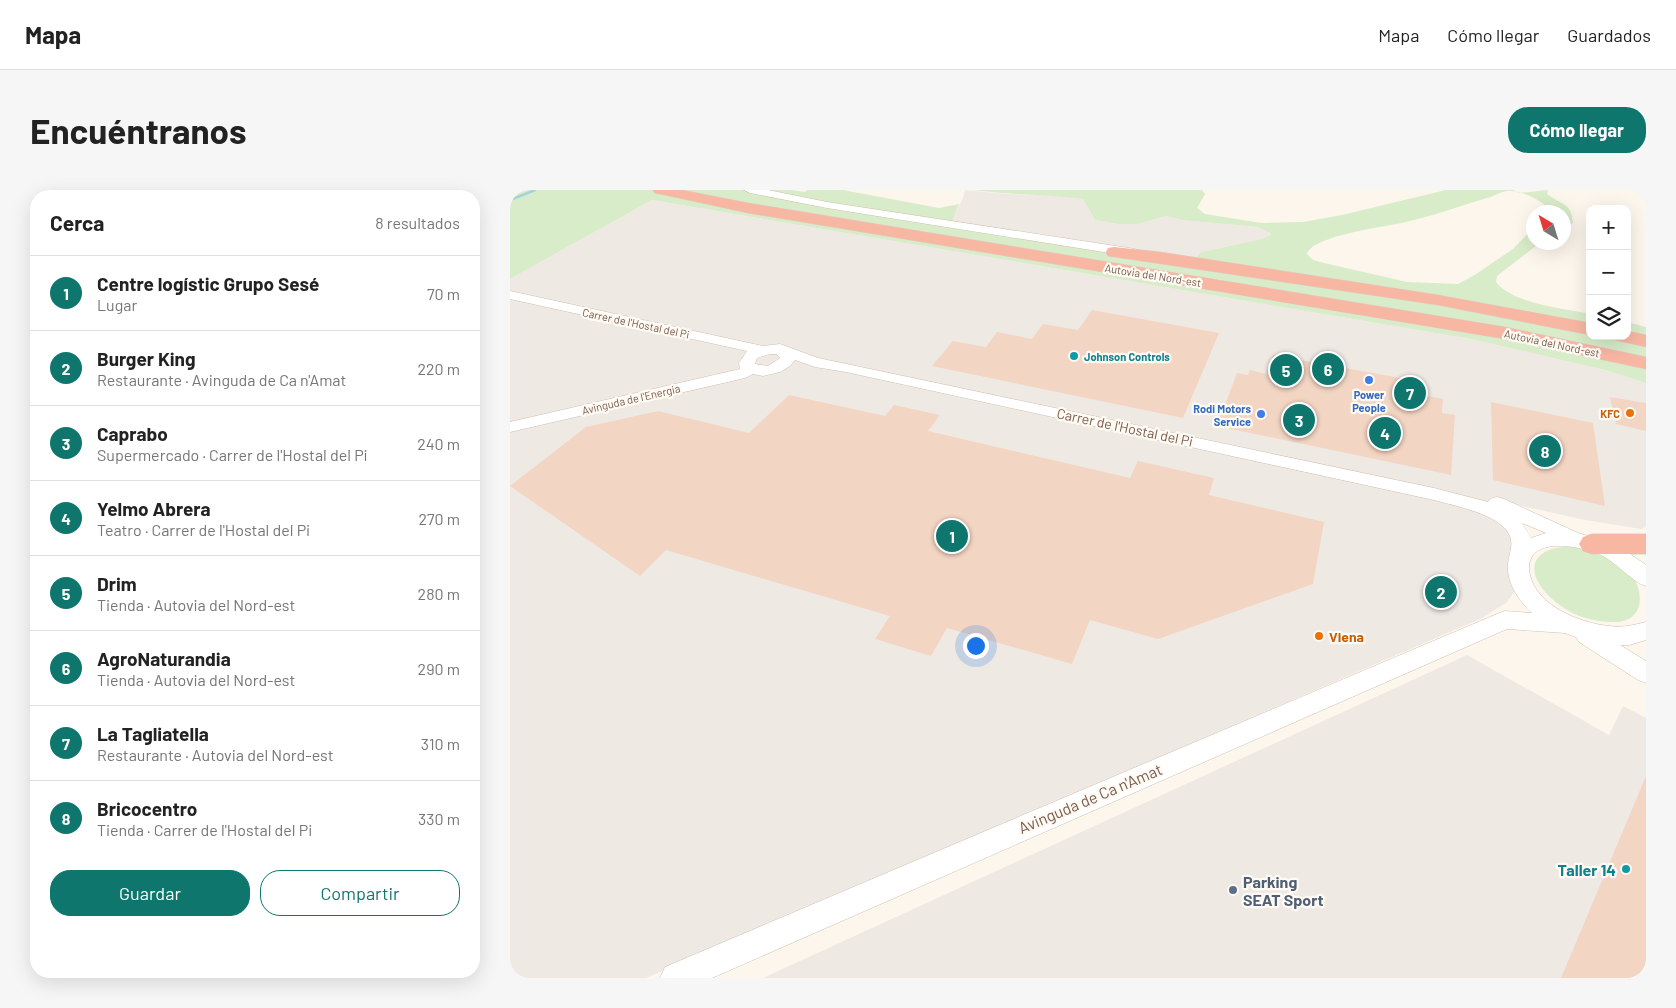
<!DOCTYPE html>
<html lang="es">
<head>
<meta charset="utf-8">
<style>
  :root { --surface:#fff; --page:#f6f6f6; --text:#222; --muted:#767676; --line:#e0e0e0; --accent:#0f766e }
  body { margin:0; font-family:Barlow,sans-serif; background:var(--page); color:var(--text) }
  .controls { position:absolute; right:15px; top:15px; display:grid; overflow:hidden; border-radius:10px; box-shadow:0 5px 20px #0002 }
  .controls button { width:45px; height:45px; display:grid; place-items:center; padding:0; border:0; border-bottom:1px solid var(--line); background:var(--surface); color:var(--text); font:25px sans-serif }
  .compass { position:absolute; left:1016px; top:15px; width:45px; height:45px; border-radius:50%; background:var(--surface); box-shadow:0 5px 20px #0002; rotate:322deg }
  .you { position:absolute; left:465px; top:455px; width:18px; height:18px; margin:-12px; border:4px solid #fff; border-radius:50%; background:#1a73e8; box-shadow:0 0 0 8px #1a73e833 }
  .badge { display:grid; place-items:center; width:32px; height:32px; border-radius:50%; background:var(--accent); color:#fff; font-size:16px; font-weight:700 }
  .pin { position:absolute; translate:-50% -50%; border:2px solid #fff; box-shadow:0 1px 5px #0006 }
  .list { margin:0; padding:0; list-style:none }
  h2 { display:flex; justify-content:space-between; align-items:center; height:65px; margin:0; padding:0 20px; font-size:21px }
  h2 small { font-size:16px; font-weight:400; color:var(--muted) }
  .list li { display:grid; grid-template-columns:32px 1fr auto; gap:15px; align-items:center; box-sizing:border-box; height:75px; padding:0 20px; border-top:1px solid var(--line) }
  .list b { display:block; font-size:19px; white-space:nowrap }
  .list p { margin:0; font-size:16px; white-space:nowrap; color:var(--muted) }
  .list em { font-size:16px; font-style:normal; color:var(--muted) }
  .actions { display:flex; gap:10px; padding:15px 20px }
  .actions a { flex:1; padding:11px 0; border:1px solid var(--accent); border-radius:20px; text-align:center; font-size:18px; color:var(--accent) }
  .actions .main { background:var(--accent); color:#fff }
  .icon { flex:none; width:28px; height:28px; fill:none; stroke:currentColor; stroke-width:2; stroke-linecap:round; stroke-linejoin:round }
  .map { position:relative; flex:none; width:1136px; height:788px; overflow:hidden; border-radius:20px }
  header { display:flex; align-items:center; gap:30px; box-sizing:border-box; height:70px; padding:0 25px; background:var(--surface); border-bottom:1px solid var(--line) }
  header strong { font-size:24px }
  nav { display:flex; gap:28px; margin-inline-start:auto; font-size:18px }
  .intro { display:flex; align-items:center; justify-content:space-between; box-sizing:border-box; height:120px; padding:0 30px }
  h1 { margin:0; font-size:35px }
  .button { padding:12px 22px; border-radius:20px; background:var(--accent); color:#fff; font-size:18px; font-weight:700 }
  main { display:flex; gap:30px; padding:0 30px }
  aside { flex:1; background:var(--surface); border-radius:20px; box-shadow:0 5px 20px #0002 }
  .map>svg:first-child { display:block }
</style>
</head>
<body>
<header>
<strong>Mapa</strong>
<nav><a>Mapa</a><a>Cómo llegar</a><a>Guardados</a></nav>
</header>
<div class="intro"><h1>Encuéntranos</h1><a class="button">Cómo llegar</a></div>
<main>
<aside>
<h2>Cerca<small>8 resultados</small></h2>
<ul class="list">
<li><span class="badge">1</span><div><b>Centre logístic Grupo Sesé</b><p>Lugar</p></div><em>70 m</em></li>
<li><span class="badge">2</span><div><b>Burger King</b><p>Restaurante · Avinguda de Ca n'Amat</p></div><em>220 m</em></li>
<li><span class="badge">3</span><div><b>Caprabo</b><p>Supermercado · Carrer de l'Hostal del Pi</p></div><em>240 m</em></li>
<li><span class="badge">4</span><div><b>Yelmo Abrera</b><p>Teatro · Carrer de l'Hostal del Pi</p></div><em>270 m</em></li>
<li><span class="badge">5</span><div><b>Drim</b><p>Tienda · Autovia del Nord-est</p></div><em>280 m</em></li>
<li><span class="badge">6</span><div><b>AgroNaturandia</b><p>Tienda · Autovia del Nord-est</p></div><em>290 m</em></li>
<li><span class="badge">7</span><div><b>La Tagliatella</b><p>Restaurante · Autovia del Nord-est</p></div><em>310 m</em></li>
<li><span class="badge">8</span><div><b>Bricocentro</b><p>Tienda · Carrer de l'Hostal del Pi</p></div><em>330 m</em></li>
</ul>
<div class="actions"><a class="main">Guardar</a><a>Compartir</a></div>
</aside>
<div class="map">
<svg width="1136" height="788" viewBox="0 0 1136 788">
  <rect width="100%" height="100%" fill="#fdf6ec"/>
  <g fill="#efe9e4">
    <polygon points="455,0 497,4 547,5 573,9 585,30 607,34 628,34 656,26 671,30 748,37 757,40 760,45 752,49 691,62 685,69 441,31 453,8"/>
    <polygon points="142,10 961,149 1095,180 1136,193 1136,337 1131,339 1075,330 985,310 1003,343 1004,402 996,413 970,429 136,788 0,788 0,89"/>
    <polygon points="957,465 1099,545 1113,516 1136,528 1136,788 253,788"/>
  </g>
  <g fill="#d8ecc9">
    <path d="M0,0H281L295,2L297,0H333L429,18L449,14L442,31L685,69L691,62L752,49L760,45V43L748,37L671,30L656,26L628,34H607L585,30L573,9C536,4 500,5 463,0H692L695,4L687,18L695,24L752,33L793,32L832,25L936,0H1003L1009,3L1038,0L1037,4C1053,16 1061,12 1063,33L1054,39V22H1040C1035,11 1011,0 998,1C991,1 983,7 977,8C950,16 923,26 896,32C876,37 803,45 797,64L803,70L814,73L897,92L948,94L963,86L1003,59L1023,38L1024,52L1030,53L987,86L986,92C1003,114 1053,118 1080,124V146H1117V132L1136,137V193L1095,180L961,149L142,10L0,89Z"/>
    <path d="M1060,356C1082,360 1108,370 1124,388C1136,410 1130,434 1101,432C1083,431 1066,427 1051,416C1018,393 1010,359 1060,356Z"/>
  </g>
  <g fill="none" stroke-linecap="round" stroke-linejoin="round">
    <polyline stroke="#a5d3da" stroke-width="2.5" points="0,10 25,0"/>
  </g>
  <g fill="#f3d5c3">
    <polygon points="582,120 709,143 673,228 422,176 443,151 476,157 487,142 522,149 533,134 568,140"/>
    <polygon points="763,165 913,192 912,205 933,209 932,223 945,225 941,285 707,236 727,183 738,185 740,180 756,184"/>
    <polygon points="279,205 375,226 384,215 430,225 418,241 620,288 628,271 704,288 699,305 814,332 803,394 648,449 580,430 562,474 437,438 421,466 365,449 380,426 156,360 130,386 0,296 76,237 148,221 239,243"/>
    <polygon points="1100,207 1136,213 1136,241 1106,234"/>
    <polygon points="981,212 1083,233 1095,316 983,290"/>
    <polygon points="1136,586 1136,788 1051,788"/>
  </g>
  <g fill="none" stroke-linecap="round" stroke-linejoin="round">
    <defs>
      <g id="minor">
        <polygon points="234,0 258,0 317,12 625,59 631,63 625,67 317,18 240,3"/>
        <path d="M0,101L253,156L270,154L308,168L924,298L978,312L980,309L987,307L994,309L1068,343L1107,355L1136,375V396C1122,392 1108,374 1093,366C1072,355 1011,344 1020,385C1027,416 1070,433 1099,436C1112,438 1124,435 1136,432V450L1119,455H1110L1136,471V493L1128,490L1069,452L1066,447L1055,443L997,439L202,788H150L155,777L987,424L995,421L1022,423C1010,412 997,394 998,376C998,366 1004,357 1000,346C991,324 945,316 924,310L336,182L305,177L285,170L280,176L270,182L253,186L243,184L235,188L0,242V232L230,179L229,173L237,161L0,109ZM260,164H267L270,168L258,176L245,174L247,168ZM1012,333L1036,343L1021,348Z"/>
      </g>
      <g id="highway">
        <polygon points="143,0 172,0 238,13 995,137 1136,167 1136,179 995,149 238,23 150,4 145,3"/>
        <polygon points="604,57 650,62 928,105 1080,133 1080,145 928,115 598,66 596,62 598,58"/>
        <polygon points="1117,141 1136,145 1136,157 1105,150 1102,146 1117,146"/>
        <polygon points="1082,344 1136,344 1136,364 1082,364 1073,361 1069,354 1073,347"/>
      </g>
    </defs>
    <use href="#minor" stroke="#d1beb0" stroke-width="1"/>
    <use href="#highway" stroke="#dad1cd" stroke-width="1"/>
    <use href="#minor" fill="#fff" fill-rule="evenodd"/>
    <use href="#highway" fill="#f7b7a3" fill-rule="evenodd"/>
  </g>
  <g fill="#0f9aa8" stroke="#fffaf3" stroke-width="2">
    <circle cx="564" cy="166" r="5"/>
    <circle cx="1116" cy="679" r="5"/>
  </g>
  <g fill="#3f7fe0" stroke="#fffaf3" stroke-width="2">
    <circle cx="859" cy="190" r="5"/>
    <circle cx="751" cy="224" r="5"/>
  </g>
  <g fill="#e8710a" stroke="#fffaf3" stroke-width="2">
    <circle cx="1120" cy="223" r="5"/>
    <circle cx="809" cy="446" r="5"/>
  </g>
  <circle fill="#5c6f8a" stroke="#fffaf3" stroke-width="2" cx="723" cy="700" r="5"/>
  <g text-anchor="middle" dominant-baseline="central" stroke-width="4.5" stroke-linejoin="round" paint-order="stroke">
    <g font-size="11" fill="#7a5c4d" stroke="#fffaf3">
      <text transform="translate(643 85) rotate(9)">Autovia del Nord-est</text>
      <text transform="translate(126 133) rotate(12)">Carrer de l'Hostal del Pi</text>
      <text transform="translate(1042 153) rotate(12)">Autovia del Nord-est</text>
      <text transform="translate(121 209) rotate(-13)">Avinguda de l'Energia</text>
    </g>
    <g font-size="11" font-weight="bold" fill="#0d838f" stroke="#fffaf3" text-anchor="start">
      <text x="574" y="166">Johnson Controls</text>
    </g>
    <g font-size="11" font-weight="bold" fill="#366cbe" stroke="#fffaf3">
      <text x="859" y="204">Power<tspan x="859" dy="13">People</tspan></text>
      <text x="741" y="218" text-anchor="end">Rodi Motors<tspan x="741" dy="13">Service</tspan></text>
    </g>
    <g font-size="11" font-weight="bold" fill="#c56008" stroke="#fffaf3" text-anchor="end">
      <text x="1110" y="223">KFC</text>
    </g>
    <g font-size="14" fill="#7a5c4d" stroke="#fffaf3">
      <text transform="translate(615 237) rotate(12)">Carrer de l'Hostal del Pi</text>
    </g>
    <g font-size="14" font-weight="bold" fill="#c56008" stroke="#fffaf3" text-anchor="start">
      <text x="819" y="446">Viena</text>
    </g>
    <g font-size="16" fill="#7a5c4d" stroke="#fffaf3">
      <text transform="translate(580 608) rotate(-23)">Avinguda de Ca n'Amat</text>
    </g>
    <g font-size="16" font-weight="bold" fill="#0d838f" stroke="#fffaf3" text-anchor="end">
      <text x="1106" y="679">Taller 14</text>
    </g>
    <g font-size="16" font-weight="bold" fill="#4e5e75" stroke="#fffaf3" text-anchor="start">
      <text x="733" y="691">Parking<tspan x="733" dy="18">SEAT Sport</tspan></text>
    </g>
  </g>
</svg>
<div class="controls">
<button>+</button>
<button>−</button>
<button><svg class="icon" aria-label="layers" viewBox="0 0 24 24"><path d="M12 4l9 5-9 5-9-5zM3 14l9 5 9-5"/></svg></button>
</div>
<svg class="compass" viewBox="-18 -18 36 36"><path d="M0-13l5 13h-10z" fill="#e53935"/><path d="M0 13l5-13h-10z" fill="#767676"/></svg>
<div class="you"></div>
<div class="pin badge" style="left:442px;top:346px">1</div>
<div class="pin badge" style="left:931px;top:402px">2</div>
<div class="pin badge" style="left:789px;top:230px">3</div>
<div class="pin badge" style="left:875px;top:243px">4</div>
<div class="pin badge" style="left:776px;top:180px">5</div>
<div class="pin badge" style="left:818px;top:179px">6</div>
<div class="pin badge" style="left:900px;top:203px">7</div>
<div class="pin badge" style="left:1035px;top:261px">8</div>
</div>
</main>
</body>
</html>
